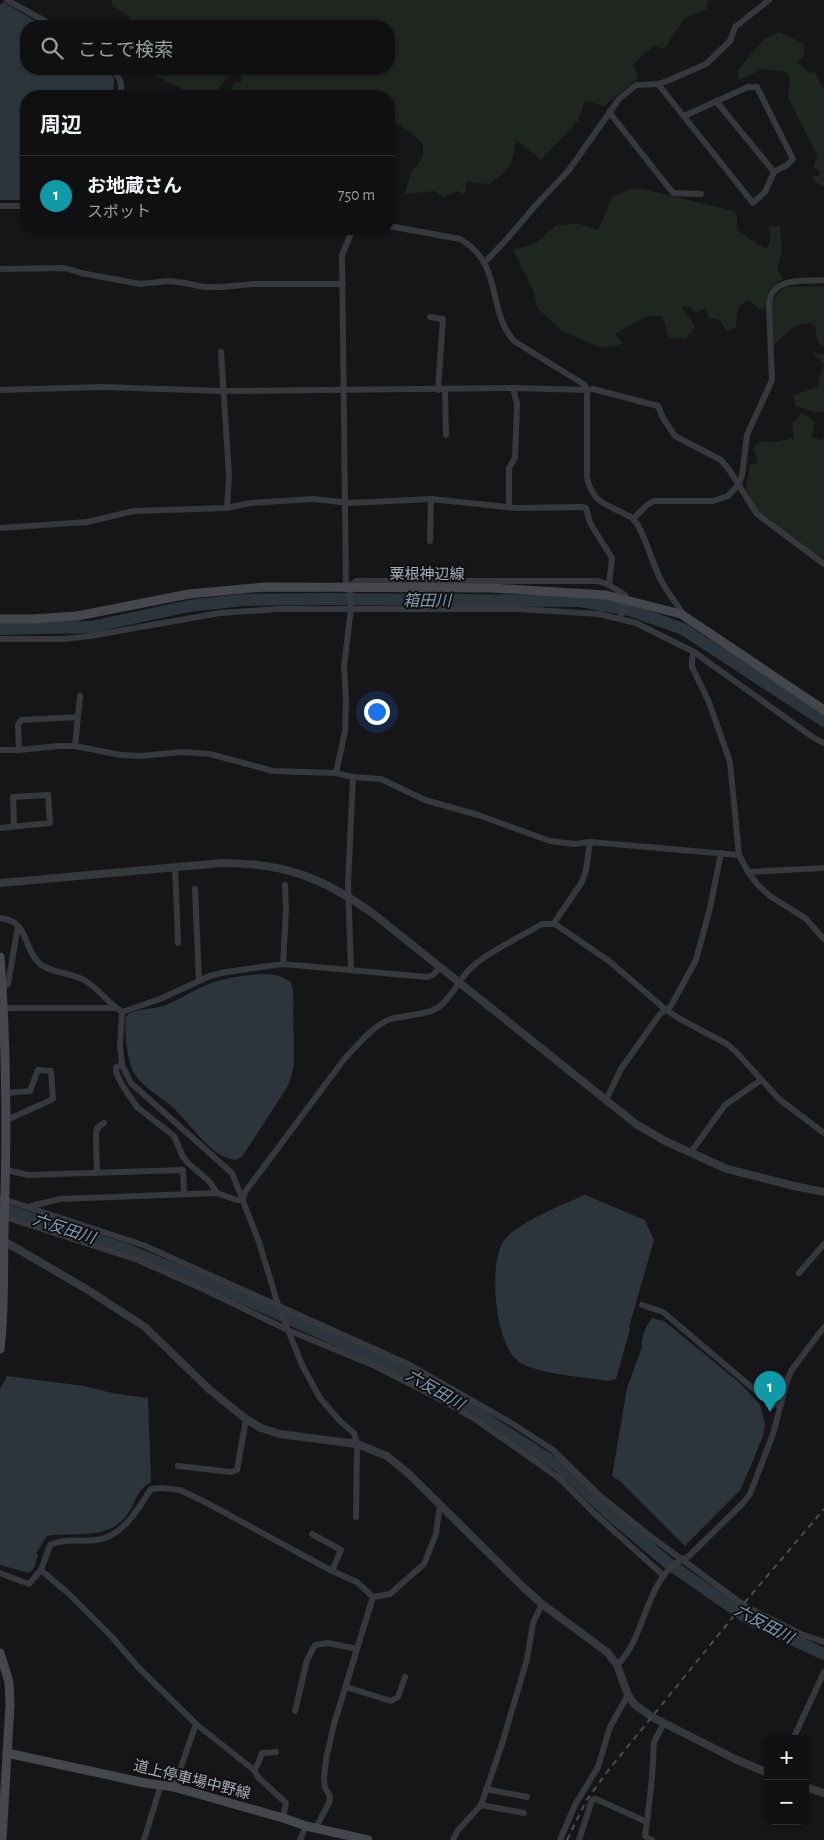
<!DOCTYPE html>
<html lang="ja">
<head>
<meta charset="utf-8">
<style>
  :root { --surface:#101012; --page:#1e1e20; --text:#f1f3f6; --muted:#9c9d9f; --line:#303032; --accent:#ea580c }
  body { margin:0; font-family:"Alegreya Sans","Noto Sans JP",sans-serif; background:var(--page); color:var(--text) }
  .controls { position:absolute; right:15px; bottom:15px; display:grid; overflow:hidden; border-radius:10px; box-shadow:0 1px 4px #0004 }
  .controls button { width:45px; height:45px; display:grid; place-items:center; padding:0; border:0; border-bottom:1px solid var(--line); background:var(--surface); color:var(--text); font:25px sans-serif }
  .you { position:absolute; left:376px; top:711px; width:18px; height:18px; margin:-12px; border:4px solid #fff; border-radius:50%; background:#1a73e8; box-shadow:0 0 0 8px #1a73e833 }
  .badge { display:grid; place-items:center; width:32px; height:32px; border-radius:50%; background:var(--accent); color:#fff; font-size:16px; font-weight:700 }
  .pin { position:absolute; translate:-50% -41px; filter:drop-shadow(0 1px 2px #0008) }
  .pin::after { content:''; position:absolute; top:26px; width:18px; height:15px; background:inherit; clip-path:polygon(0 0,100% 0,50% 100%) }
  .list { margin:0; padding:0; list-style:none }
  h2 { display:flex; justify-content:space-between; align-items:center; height:65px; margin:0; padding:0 20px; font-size:21px }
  h2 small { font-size:16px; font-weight:400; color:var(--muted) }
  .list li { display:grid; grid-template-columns:32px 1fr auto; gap:15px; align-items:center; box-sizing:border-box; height:80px; padding:0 20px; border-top:1px solid var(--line) }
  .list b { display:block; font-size:19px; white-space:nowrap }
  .list p { margin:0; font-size:16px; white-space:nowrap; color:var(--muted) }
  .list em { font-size:16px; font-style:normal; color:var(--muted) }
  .icon { flex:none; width:28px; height:28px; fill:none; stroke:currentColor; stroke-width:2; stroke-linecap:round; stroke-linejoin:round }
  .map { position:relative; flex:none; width:824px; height:1840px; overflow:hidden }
  .search { position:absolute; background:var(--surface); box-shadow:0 1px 4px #0004; left:20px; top:20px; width:375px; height:55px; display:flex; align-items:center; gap:12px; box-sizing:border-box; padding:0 18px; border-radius:20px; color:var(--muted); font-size:19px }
  .panel { position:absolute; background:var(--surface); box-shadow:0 1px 4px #0004; left:20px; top:90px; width:375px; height:145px; border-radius:20px }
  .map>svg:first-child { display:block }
</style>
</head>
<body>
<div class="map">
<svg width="824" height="1840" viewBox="0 0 824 1840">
  <rect width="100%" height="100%" fill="#161618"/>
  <g fill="#1e261f">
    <path d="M111,0H708L706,10L685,18L664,49L653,46L633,64L638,78L604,106L585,101L578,121L541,160L516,140C512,165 511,169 489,184L466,182L465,194L457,191L443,198L435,191L405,194L411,172L423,157V143C413,136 399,122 389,121V96H230L234,83L241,82V76L232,74C223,80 219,86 216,96H196L152,74L148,69H389V26H138L125,13L113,7Z"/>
    <polygon points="779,32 804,44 804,54 798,62 809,73 815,72 821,85 824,87 824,187 812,180 813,176 819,176 820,171 813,168 817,155 788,98 790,80 787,72 762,69 739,80 737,71 764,39"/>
    <path d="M639,188L734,211L737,216V230L766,249L770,242L769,227L780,226L782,251L777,269L783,279C770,286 765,293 766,307L759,309L749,300C735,305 738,314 736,327L726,331L720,320L709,318L705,308L696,313L690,307L681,306L695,326L686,339L669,338L662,316L645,317L615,334L623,344L601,348L562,331L537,308L534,292L513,250L534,244L556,226L577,223L598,230L612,197L629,190Z"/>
    <path d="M824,286V347L819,344L814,324C798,319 785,335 774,345L772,302L777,294L785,287Z"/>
    <polygon points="812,353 824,354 824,412 818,413 795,406 794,395 817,387 823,364"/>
    <polygon points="801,413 815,421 812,437 820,440 824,438 824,560 759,512 747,492 746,484 750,465 758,463 753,448 760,441 774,442 794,438 792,424"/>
  </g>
  <g fill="#2c353c">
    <polygon points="3,2 44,26 26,26 26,69 106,69 114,78 113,96 26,96 26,200 0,200 0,5"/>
    <path d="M268,974L280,976L291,982L293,990L294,1065L289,1084L244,1154C240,1158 237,1161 231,1159C209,1155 188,1120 171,1106C160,1096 144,1088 136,1076C127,1065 124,1029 126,1016C135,1008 151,1010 163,1006C177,1001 189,993 202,987C222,977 246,975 268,974Z"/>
    <path d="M585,1195L645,1220L654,1240L629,1327L630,1329L616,1379L608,1381C585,1377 537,1374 519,1362C495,1345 487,1262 505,1239C516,1224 567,1202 585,1195Z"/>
    <path d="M652,1318L664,1321L741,1384L760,1405L765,1424L763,1436L741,1489L685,1546L621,1482L612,1476L627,1388L642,1347C641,1336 646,1326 652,1318Z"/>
    <path d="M7,1376L84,1386L112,1393L148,1398L151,1482C138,1489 136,1500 129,1512C110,1542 76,1531 47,1536L36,1553L38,1554L34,1568L29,1573L0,1565V1389Z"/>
  </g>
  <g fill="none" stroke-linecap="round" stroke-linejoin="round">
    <g stroke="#2c353c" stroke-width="12">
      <polyline points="0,629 91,627 189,606 243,600 328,599 580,601 630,610 683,629 824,721"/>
      <polyline points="0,1208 128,1250 232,1293 425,1380 559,1466 606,1511 668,1563 749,1619 824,1654"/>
    </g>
    <g stroke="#37383d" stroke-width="6">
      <polyline points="7,0 54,26"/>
      <path d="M111,69C121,79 122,81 121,96"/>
      <polyline points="658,84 753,203 765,192 774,172 787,165 793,159 757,87 748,87 684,116"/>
      <polyline points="716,101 774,172"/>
      <polyline points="609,112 673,193 701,194"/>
      <polyline points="0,206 26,206"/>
      <path d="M389,226L460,239C504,264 486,309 514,341L585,385L587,390V477C592,501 603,503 623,513C626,515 631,516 633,519C644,529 653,567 662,582C667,592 675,601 681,611V614"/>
      <polyline points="485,262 507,239 535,206 569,170 619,99 636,85 658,84 667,81 706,64 730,41 735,27 769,0"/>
      <polyline points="0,269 65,268 81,273 140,284 169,281 185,283 204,287 222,287 253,284 343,284"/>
      <polyline points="430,317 443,319 438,390"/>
      <polyline points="221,352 229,475 227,508"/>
      <polyline points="0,390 102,387 223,391 513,388 587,390 593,389 658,406 663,418 675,436 721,460 730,471 757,514 824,564"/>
      <polyline points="445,390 446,435"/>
      <polyline points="509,507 509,468 515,458 517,404 513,388"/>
      <path d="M633,519L647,505L654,501H713L728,496L738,485L742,476L747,435L772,380L769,303C772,276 804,282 824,280"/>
      <polyline points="0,528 87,522 134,511 227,508 250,503 313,499 350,503 431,499 516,508 581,507 586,508 590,523 612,558 609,585"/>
      <polyline points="430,541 431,499"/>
      <polyline points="347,588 356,581 598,581 609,585 625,595 620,619"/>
      <polyline points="346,589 342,255 353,229"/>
      <polyline points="0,639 64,639 90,636 220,613 279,609 518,609 599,614 636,623 694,652 814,738 824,743"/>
      <polyline points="694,652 692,659 692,667 709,702 730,762 739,855 748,872 758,885 770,896 805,918 824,939"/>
      <polyline points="75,746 80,696"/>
      <polyline points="0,750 19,750 58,746 75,746 121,755 141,756 182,752 210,754 273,771 336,773 353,777 381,779 425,800 478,815 550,841 575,844 590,842 739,855"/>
      <polyline points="19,750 18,725 21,720 78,717"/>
      <polyline points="336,773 345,731 346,701 344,667 351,609 350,589"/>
      <polyline points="0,828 50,823 48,795 13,797 14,826"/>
      <polyline points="175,866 178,943"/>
      <polyline points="748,872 824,868"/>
      <polyline points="195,889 199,981"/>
      <path d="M0,918C30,921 22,948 40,964C53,974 70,972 84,980C98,988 108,1003 122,1012L160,999L210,976L226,972L283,964L427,977L433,975L440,967"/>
      <polyline points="554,923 582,882 586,870 590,842"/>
      <polyline points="283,964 286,910 285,885"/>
      <polyline points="351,969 348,884 353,777"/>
      <polyline points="2,987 8,984 18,926"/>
      <polyline points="4,1008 115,1008"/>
      <polyline points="122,1012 120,1045 122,1065 131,1083 232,1173 259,1242 278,1305 302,1365 320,1398 340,1421 354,1433 357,1444 356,1517"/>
      <polyline points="122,1065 116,1067 116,1072 122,1085 137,1107 174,1136 183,1157 189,1164 209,1181 217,1193"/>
      <polyline points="606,1100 621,1069 660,1014 671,1006 696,960 710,908 721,853"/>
      <polyline points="7,1120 53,1099 51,1071 38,1070 30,1091 7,1093"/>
      <polyline points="691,1152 725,1105 761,1080"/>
      <polyline points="6,1170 28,1175 183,1170 184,1194"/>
      <polyline points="97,1172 96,1134 97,1128 104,1123"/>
      <polyline points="0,1198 143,1245 410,1365 513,1424 553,1450 599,1495 650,1536 745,1606 801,1634 824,1642"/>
      <path d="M243,1200L245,1192L345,1058C358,1045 373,1025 391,1019C405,1015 428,1015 439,1007C451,998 458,982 468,971C482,955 522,936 542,924H555L609,961L665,1009L680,1019L727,1044L737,1053L779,1099L824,1133"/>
      <polyline points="30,1208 31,1206 60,1199 217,1193 237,1200 243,1200"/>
      <polyline points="5,1217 138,1260 203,1289 288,1330 375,1366 434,1396 475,1419 559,1478 595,1514 664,1576"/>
      <polyline points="799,1273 824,1244"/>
      <polyline points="642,1305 663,1312 762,1396 771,1403 780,1405"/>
      <polyline points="178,1466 231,1472 237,1470 246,1419"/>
      <polyline points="312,1534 341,1550 332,1571"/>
      <polyline points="41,1570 69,1594 112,1637 138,1667 196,1724 254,1770 258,1777 286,1803 283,1818"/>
      <path d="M0,1573L29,1584L41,1570L50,1545C66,1538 79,1542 96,1540C123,1537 138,1509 151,1489L161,1488L180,1490L207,1503L332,1571L357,1582L373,1597L390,1594L424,1564L436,1534L440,1504"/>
      <path d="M617,1665C648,1636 645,1572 689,1556L743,1503L750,1494L773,1434L787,1381L791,1371L824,1327"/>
      <polyline points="346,1687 391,1701 398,1697 405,1677"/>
      <polyline points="295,1711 307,1660 315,1645 328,1643 357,1649"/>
      <polyline points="793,1739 824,1672"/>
      <polyline points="254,1770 258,1764 262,1753 276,1752"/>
      <polyline points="174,1787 196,1724"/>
      <polyline points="486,1789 527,1797"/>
      <polyline points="481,1805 524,1813"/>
      <polyline points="647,1822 652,1778 654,1742 664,1723"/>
      <polyline points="315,1829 329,1803 330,1796 325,1788 324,1779 326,1759 334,1724 373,1597"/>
      <polyline points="144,1840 161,1784"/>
      <polyline points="300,1840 306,1826"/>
      <polyline points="453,1840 458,1830 481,1805 502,1744 527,1659 533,1623 542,1604"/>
      <polyline points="560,1840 575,1805 598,1767 610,1727 628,1695"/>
      <polyline points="579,1840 592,1800 596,1799 647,1822 645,1836 652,1840"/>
    </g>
    <g stroke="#37383d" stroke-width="8">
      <path d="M0,883L222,863C285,863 324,878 375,915L636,1124L665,1141L727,1169L794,1186L824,1192"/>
      <polyline points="4,1241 88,1290 145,1327 210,1390 246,1419 261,1428 280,1434 357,1444 387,1456 409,1474 524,1588 542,1604 607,1652 617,1665 628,1695 634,1704 652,1717 735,1759 768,1773"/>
      <polyline points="805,1787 824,1793"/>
    </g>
    <g stroke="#45474d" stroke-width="9">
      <polyline points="0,619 32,619 77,616 189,594 265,587 491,588 606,595 681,614 824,710"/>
      <path d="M0,957C7,1048 7,1139 4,1231C3,1271 5,1310 0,1349"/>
      <polyline points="0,1653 9,1682 10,1704 2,1840"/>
      <polyline points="7,1753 145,1783 174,1787 283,1818 306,1826 368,1840"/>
    </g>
    <polyline stroke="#4a4c52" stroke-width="2" stroke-dasharray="6 5" stroke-linecap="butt" points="567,1840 586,1801 607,1772 746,1601 824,1509"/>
  </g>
  <g text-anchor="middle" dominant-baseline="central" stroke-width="4" stroke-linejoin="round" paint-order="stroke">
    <g font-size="15" fill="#a8adb8" stroke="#111113">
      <text x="427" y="574">粟根神辺線</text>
      <text transform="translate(192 1780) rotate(14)">道上停車場中野線</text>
    </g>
    <g font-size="16" font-style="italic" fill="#7f9bb3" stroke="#111113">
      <text x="427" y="601">箱田川</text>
      <text transform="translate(64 1229) rotate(18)">六反田川</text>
      <text transform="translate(435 1390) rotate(30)">六反田川</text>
      <text transform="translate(764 1624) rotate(28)">六反田川</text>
    </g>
  </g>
</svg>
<div class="controls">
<button>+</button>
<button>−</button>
</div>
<div class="you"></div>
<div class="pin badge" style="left:770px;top:1412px;background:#0f9aa8">1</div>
<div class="search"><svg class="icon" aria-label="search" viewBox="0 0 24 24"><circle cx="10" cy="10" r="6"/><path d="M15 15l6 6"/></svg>ここで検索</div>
<section class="panel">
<h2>周辺<small></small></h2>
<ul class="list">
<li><span class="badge" style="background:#0f9aa8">1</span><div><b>お地蔵さん</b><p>スポット</p></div><em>750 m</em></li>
</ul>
</section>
</div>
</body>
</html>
